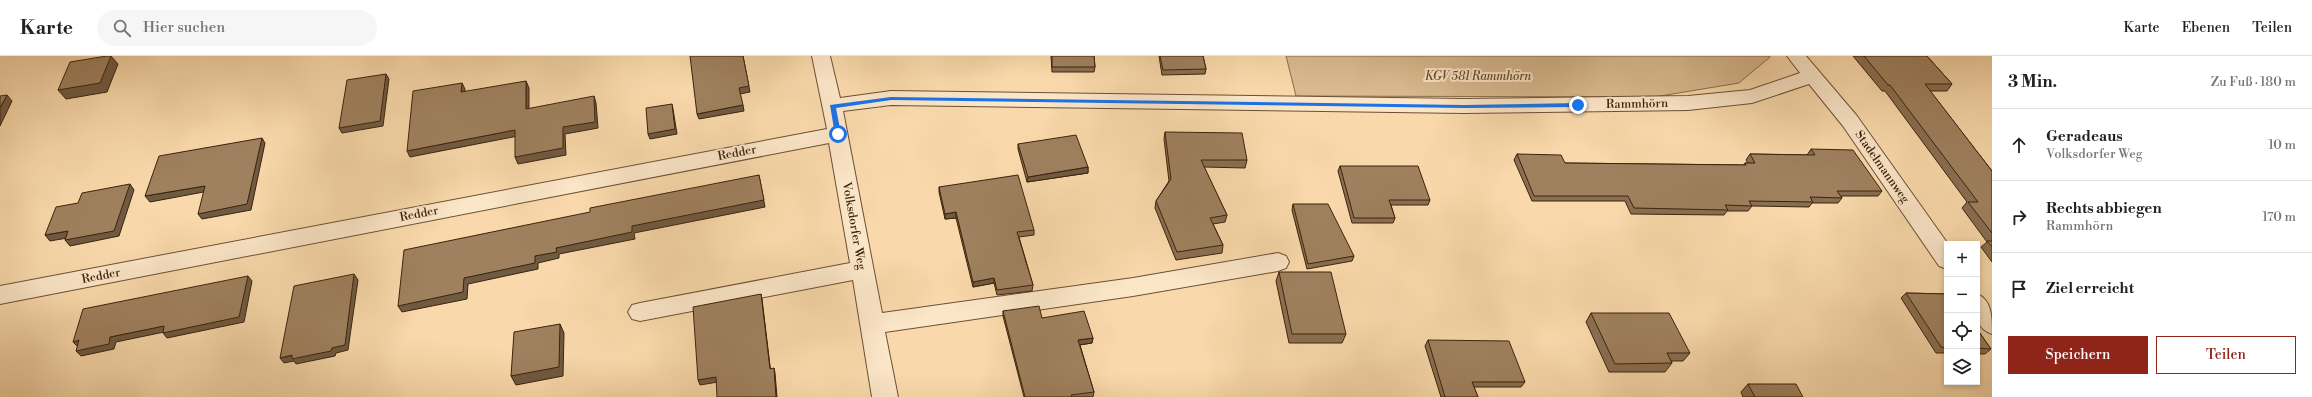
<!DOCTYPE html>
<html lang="de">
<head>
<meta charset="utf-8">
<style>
  :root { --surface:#fff; --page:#f6f6f6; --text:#202124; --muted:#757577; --line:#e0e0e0; --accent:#8f2418 }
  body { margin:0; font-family:"Libre Bodoni",serif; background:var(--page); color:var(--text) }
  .controls { position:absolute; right:12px; bottom:12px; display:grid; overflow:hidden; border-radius:0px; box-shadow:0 2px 6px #0003 }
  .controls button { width:36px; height:36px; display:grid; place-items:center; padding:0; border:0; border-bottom:1px solid var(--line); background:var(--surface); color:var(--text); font:20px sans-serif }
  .stop { position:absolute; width:12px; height:12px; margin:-9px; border:3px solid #1a73e8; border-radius:50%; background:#fff }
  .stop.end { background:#1a73e8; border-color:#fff; box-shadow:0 1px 4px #0008 }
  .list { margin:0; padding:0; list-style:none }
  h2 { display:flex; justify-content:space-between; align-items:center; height:52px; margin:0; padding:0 16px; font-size:17px }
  h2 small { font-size:13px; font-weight:400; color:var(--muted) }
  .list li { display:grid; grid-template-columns:26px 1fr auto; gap:12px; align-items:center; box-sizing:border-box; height:72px; padding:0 16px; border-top:1px solid var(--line) }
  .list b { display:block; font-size:15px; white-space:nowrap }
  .list p { margin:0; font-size:13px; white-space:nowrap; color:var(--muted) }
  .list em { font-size:13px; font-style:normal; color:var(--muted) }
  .actions { display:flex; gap:8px; padding:12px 16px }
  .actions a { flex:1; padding:9px 0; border:1px solid var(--accent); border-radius:0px; text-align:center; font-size:14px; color:var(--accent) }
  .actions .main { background:var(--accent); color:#fff }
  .icon { flex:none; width:22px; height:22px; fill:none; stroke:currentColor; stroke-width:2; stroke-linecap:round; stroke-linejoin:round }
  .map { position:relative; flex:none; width:1992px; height:341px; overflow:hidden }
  header { display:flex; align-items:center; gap:24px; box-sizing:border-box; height:56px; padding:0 20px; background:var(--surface); border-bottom:1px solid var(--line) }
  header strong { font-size:19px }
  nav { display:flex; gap:22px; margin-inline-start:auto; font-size:14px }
  .search { width:280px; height:36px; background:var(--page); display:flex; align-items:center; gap:10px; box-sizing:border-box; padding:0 14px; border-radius:22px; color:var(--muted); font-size:15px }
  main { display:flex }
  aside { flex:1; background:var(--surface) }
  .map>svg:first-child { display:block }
</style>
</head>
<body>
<header>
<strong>Karte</strong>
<div class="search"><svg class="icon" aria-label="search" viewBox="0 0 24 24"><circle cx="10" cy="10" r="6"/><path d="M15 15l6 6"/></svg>Hier suchen</div>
<nav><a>Karte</a><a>Ebenen</a><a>Teilen</a></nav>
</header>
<main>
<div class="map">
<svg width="1992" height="341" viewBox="0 0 1992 341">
  <rect width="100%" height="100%" fill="#f9d9ab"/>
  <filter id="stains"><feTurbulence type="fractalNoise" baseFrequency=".005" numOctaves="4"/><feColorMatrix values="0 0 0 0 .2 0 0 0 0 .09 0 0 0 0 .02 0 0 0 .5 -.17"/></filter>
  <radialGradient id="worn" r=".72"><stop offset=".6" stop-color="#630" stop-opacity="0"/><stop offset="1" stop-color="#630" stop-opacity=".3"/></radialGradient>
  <polygon fill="#d9ba90" stroke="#8b6e4e" points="1286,0 1770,0 1770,1 1739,27 1654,41 1296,40"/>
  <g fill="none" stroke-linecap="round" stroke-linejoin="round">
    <defs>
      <g id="minor">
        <polygon points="812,0 830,0 840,42 891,35 1464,43 1688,40 1750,34 1800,17 1787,0 1806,0 1857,60 1948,188 1947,213 1939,210 1843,70 1809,28 1752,47 1688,54 1464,57 891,49 843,55 882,257 1133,222 1278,197 1286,200 1289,206 1286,212 1278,215 1133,240 885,276 898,341 872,341 853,224 640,265 632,263 628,256 632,249 640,247 850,207 829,87 0,248 0,230 827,73"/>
        <path d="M1977,238C1992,244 1992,261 1992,278C1973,271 1977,255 1977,238Z"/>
      </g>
    </defs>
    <use href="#minor" stroke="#6c5034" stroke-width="2"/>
    <use href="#minor" fill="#fbe6c8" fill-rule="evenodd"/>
  </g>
  <g fill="#896f52" stroke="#3d220c">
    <polygon points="1051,0 1094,0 1095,11 1094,16 1052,16"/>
    <polygon points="1159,0 1203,0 1206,13 1205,18 1162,19"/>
    <polygon points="1853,0 1927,0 1952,28 1947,35 1930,35 1992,115 1992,206 1981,191 1987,186 1962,152 1967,146 1885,35 1882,35"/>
    <polygon points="1165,76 1247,104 1245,112 1204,111 1227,159 1225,166 1213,168 1223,189 1222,197 1176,204 1155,152 1156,145 1169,125 1164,83"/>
    <polygon points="1018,88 1088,111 1088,117 1027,126 1018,93"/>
    <polygon points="1811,93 1882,135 1878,140 1841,140 1842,142 1838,147 1812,147 1809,151 1752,150 1748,155 1727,155 1724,159 1631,158 1625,145 1532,145 1514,104 1517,98 1565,107 1743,109 1745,107 1748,107 1746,104 1750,98 1808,99 1807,99"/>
    <polygon points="1340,110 1430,144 1428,149 1391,149 1395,162 1393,167 1352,167 1338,115"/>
    <polygon points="939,131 1034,174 1034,179 1019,181 1033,229 1032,235 997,239 994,227 973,231 956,162 945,163 939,136"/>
    <polygon points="1293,148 1354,200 1352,205 1307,213 1292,154"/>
    <polygon points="1279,216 1346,278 1342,287 1289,287 1276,225"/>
    <polygon points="1906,237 1947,238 1947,297 1936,297 1901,242"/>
    <polygon points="1003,255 1042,262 1093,282 1092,287 1080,289 1094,336 1093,341 1024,341 1003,260"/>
    <polygon points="1591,257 1690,297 1683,305 1671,305 1672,307 1665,316 1609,316 1586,266"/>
    <polygon points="1977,273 1991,293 1985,298 1977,298"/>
    <polygon points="1428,284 1525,326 1521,331 1474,331 1478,341 1441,341 1425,290"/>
    <polygon points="1748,328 1803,341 1743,341 1741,336"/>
  </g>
  <g fill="#6f5a42" stroke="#3d220c">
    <polygon points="111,0 118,8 107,36 66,43 58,34"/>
    <polygon points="743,0 750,36 740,38 739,32"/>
    <polygon points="386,18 389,23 383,70 342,77 339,72"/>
    <polygon points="526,25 529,32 529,59 526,53"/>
    <polygon points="462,27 465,33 464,43 461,36"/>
    <polygon points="7,39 12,45 0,70 0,52"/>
    <polygon points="594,40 596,47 598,72 565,78 566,99 518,108 515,101 563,71"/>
    <polygon points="672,48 673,53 677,78 650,83 648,78"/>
    <polygon points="743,49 744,55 699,63 697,58"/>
    <polygon points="515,74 518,80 410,101 407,95"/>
    <polygon points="262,82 265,87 251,154 202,163 198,158"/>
    <polygon points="1088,111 1088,117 1027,126 1028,121"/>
    <polygon points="759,119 765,151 634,177 635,183 559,198 559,202 538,207 538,213 468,228 467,243 402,256 398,250 464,222 535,200 556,192 632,170"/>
    <polygon points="130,128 134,134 119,180 70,190 65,184"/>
    <polygon points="205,130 209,135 150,146 145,140"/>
    <polygon points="956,156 956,162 945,163 945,158"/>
    <polygon points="68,175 73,181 50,185 45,179"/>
    <polygon points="354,218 358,224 348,294 336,297 335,300 296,308 294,305 284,307 280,302 332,292"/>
    <polygon points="248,220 252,225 244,266 167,282 163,277"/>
    <polygon points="994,222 994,227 973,231 973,226"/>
    <polygon points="761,238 762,243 771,318 770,313"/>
    <polygon points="560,268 564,277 563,320 516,329 511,320"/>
    <polygon points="164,270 169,275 116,286 114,293 81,300 76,295 110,281"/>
    <polygon points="1093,282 1092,287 1078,289 1078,284"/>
    <polygon points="79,284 78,291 73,286"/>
    <polygon points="774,312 775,317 777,341 776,341"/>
    <polygon points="716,321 718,326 700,329 698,324"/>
  </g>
  <g fill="#9f815f" stroke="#3d220c">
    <polygon points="107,0 111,0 100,27 58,34 70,6"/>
    <polygon points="690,0 743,0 749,30 739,32 743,49 697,58"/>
    <polygon points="1052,0 1094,0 1095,11 1052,11"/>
    <polygon points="1160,0 1203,0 1206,13 1163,14"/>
    <polygon points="1864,0 1927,0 1952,28 1925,28 1992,115 1992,177 1968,146 1978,146 1890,29 1888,29"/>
    <polygon points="386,18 380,65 339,72 347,24"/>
    <polygon points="526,25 526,53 594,40 595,66 563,71 563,92 515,101 515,74 407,95 413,35 462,27 461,36"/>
    <polygon points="7,39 0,52 0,40"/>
    <polygon points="672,48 675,73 648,78 646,52"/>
    <polygon points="1165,76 1242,77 1247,104 1201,104 1227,159 1210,162 1223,189 1177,196 1156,145 1171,123"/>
    <polygon points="1076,79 1088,111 1028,121 1018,88"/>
    <polygon points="262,82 247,148 198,158 205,130 145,140 159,100"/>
    <polygon points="1811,93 1853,94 1882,135 1837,135 1842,142 1810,141 1813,146 1749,145 1752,150 1725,149 1728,154 1634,152 1628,140 1534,140 1517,98 1561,99 1565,107 1746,109 1745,107 1755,107 1750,98 1815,99"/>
    <polygon points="1340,110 1418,110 1430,144 1389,144 1395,162 1354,162"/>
    <polygon points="759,119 764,144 632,170 632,176 556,192 557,196 535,200 535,207 464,222 463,236 398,250 404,194 590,156 590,152"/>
    <polygon points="1018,119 1034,174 1017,176 1033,229 997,234 994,222 973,226 956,156 945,158 939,131"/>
    <polygon points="130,128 114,175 65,184 68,175 45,179 56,151 78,147 82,137"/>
    <polygon points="1293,148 1328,148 1354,200 1308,208"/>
    <polygon points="1987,185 1992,185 1992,191"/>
    <polygon points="1279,216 1331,216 1346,278 1292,278"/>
    <polygon points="354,218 345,289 332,292 331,295 311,299 292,303 292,299 280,302 294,230"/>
    <polygon points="248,220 239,261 163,277 164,270 110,281 109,288 76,295 79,284 73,286 83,253"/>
    <polygon points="1906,237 1947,238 1947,292 1941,291"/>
    <polygon points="761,238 770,313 774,312 776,341 717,341 716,321 698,324 693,251"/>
    <polygon points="1039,250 1042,262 1084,255 1093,282 1078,284 1094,336 1071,339 1072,341 1025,341 1003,255"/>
    <polygon points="1591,257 1669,257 1690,297 1667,297 1672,307 1615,308"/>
    <polygon points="560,268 559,311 511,320 514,276"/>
    <polygon points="1977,273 1991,293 1977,292"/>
    <polygon points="1428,284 1509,285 1525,326 1472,326 1478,341 1445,341"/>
    <polygon points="1748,328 1796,328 1803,341 1755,341"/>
  </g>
  <polygon fill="#1a73e8" points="891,41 1464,49 1578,47 1581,49 1578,51 1464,52 891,44 836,52 841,78 835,79 830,49"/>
  <g text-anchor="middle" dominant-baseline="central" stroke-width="4" stroke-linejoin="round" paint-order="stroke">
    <g font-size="12" font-style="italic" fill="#64482d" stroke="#fbe6c8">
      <text x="1478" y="20">KGV 581 Rammhörn</text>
    </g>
    <g font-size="12" fill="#3d220c" stroke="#fbe6c8">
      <text transform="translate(1637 48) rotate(-1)">Rammhörn</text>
      <text transform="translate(737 97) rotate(-11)">Redder</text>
      <text transform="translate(1882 111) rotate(55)">Stadelmannweg</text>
      <text transform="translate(419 158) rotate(-11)">Redder</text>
      <text transform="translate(854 170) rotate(80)">Volksdorfer Weg</text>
      <text transform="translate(101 220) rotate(-11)">Redder</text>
    </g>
  </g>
  <rect width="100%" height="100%" filter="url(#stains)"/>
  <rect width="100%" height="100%" fill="url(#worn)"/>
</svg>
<div class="controls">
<button>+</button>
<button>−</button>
<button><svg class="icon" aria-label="locate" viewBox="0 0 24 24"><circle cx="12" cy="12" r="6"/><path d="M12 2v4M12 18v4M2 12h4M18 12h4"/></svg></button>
<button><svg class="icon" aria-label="layers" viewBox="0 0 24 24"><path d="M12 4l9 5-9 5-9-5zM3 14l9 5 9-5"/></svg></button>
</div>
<div class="stop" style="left:838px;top:78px"></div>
<div class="stop end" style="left:1578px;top:49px"></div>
</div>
<aside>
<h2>3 Min.<small>Zu Fuß · 180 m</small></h2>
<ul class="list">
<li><svg class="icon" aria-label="ahead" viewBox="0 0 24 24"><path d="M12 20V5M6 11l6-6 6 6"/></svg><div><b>Geradeaus</b><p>Volksdorfer Weg</p></div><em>10 m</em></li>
<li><svg class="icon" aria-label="right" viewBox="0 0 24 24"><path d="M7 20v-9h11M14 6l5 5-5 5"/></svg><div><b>Rechts abbiegen</b><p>Rammhörn</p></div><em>170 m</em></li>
<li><svg class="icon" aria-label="arrive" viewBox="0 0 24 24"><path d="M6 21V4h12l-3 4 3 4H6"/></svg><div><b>Ziel erreicht</b></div></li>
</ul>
<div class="actions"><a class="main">Speichern</a><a>Teilen</a></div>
</aside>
</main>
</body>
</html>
